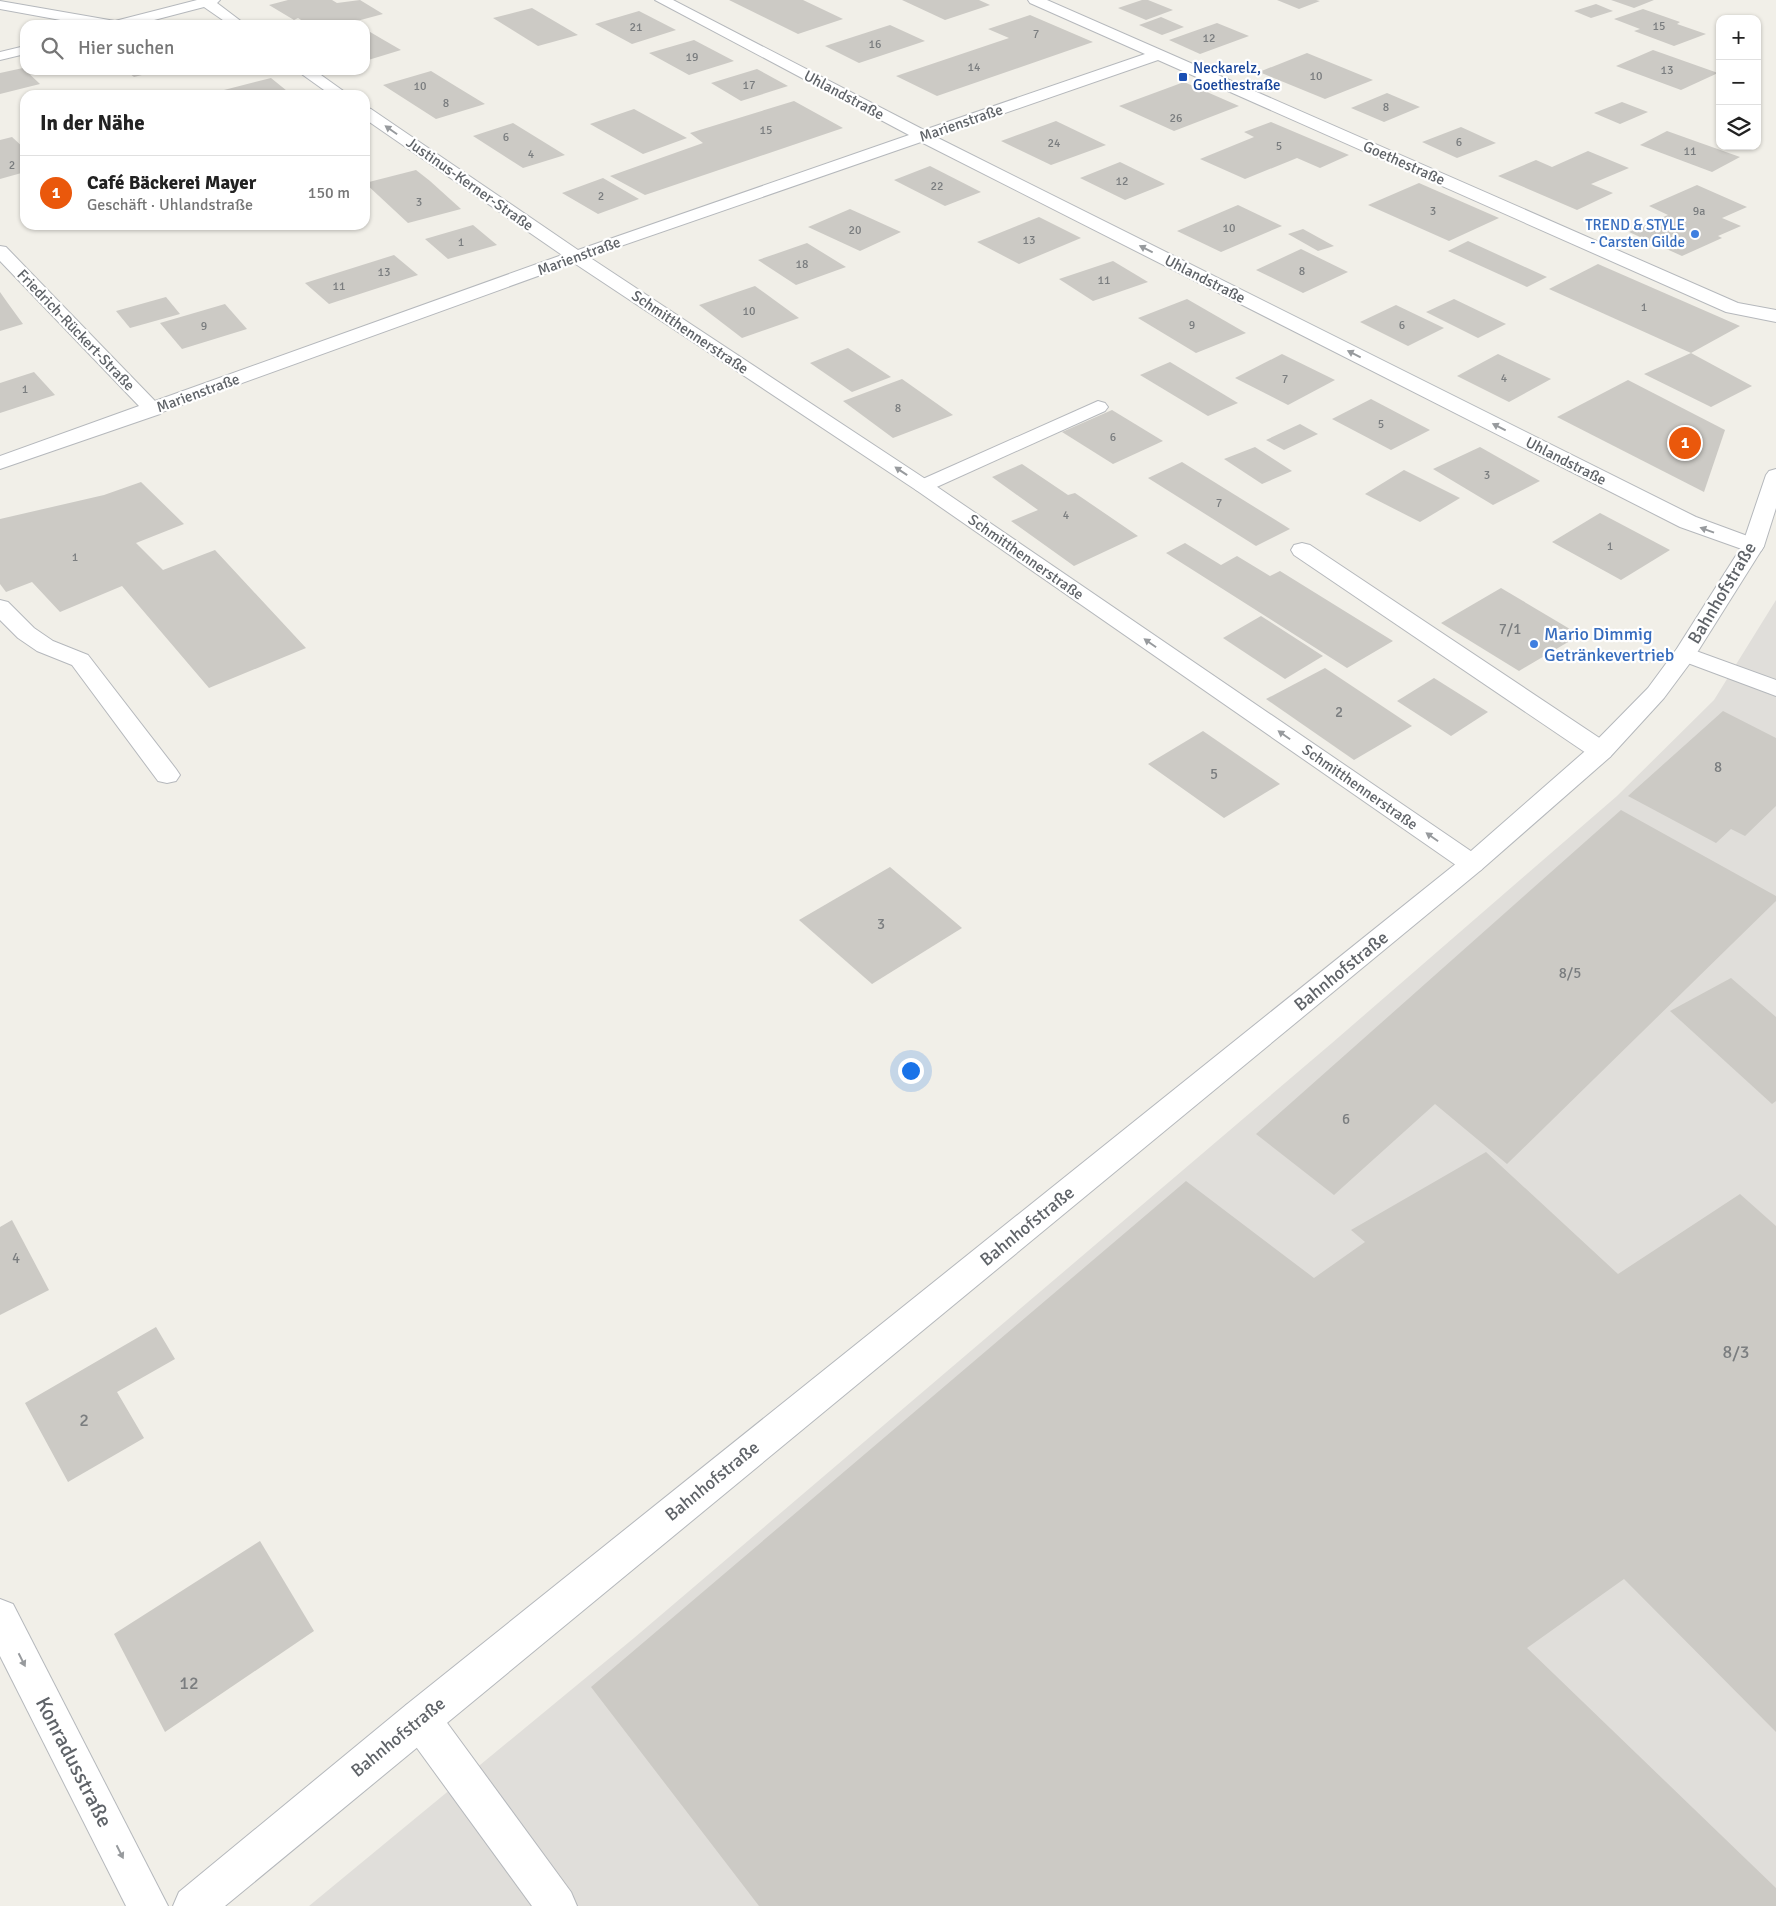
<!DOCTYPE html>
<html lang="de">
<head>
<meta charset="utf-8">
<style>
  :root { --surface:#fff; --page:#f2f2f2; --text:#222; --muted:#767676; --line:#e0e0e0; --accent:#ea580c }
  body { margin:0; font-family:Signika,sans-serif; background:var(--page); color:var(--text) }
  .controls { position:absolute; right:15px; top:15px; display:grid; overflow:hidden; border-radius:10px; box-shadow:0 1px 4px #0004 }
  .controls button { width:45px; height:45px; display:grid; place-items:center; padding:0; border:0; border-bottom:1px solid var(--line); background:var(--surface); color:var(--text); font:25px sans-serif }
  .you { position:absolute; left:910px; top:1070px; width:18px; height:18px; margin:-12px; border:4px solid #fff; border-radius:50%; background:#1a73e8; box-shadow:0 0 0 8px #1a73e833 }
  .badge { display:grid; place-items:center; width:32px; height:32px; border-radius:50%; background:var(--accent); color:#fff; font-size:16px; font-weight:700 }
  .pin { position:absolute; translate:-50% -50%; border:2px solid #fff; box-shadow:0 1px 5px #0006 }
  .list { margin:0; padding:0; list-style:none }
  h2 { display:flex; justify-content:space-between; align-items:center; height:65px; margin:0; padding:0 20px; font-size:21px }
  h2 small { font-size:16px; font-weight:400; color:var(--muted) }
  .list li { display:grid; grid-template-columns:32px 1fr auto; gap:15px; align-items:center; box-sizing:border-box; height:75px; padding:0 20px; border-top:1px solid var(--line) }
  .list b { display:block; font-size:19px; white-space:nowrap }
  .list p { margin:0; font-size:16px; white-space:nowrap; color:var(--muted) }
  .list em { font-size:16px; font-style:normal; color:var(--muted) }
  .icon { flex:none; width:28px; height:28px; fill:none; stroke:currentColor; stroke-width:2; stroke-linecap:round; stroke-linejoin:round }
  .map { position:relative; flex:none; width:1776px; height:1906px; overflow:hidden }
  .search { position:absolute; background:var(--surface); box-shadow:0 1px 4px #0004; left:20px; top:20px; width:350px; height:55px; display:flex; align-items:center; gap:12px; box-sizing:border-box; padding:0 18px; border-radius:15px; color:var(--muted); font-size:19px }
  .panel { position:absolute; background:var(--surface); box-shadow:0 1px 4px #0004; left:20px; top:90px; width:350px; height:140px; border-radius:15px }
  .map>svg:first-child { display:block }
</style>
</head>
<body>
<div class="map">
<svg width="1776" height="1906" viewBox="0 0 1776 1906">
  <rect width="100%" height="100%" fill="#f1efe8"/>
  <polygon fill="#e0deda" points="1776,600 1776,1906 309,1906 634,1638 1332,1043 1617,796 1714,700"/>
  <g fill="#cccac5">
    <polygon points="288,0 332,0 337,3 360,0 383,14 342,25 330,21 309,25 298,18 294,20 269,5"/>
    <polygon points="729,0 803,0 843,19 798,34"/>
    <polygon points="902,0 979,0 990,5 945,20"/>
    <polygon points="1142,0 1148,0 1173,10 1146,20 1118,8"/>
    <polygon points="1277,0 1316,0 1320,1 1299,9"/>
    <polygon points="1611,0 1654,0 1634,8"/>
    <polygon points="1596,4 1613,11 1591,18 1574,11"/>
    <polygon points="532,8 578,35 538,46 493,18"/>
    <polygon points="1643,9 1680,22 1677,24 1706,34 1674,46 1634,31 1640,29 1614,19"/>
    <polygon points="639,11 676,30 632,44 595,24"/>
    <polygon points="1030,15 1093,42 937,96 896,76 1009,38 988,29"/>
    <polygon points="1161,17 1184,27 1162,35 1139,25"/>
    <polygon points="1217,23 1249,36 1200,54 1169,40"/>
    <polygon points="890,25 925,41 859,63 825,46"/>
    <polygon points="365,29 382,39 401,50 365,61"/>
    <polygon points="694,40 734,61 689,75 649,53"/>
    <polygon points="1653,50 1718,73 1681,90 1616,66"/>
    <polygon points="1307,53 1373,80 1325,99 1259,72"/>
    <polygon points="23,68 40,84 0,94 0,73"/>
    <polygon points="757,69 788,86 741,101 711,83"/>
    <polygon points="91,70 115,70 116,71 98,75"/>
    <polygon points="125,70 152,70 154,72 134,77"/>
    <polygon points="431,71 457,87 485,104 436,119 383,85"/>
    <polygon points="271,78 292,95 221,95 227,93 224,90"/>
    <polygon points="1184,82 1239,106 1174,131 1119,106"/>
    <polygon points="1387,93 1420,107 1384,122 1351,108"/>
    <polygon points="794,101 843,128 645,195 610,176 703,143 690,133"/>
    <polygon points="1622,102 1648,112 1620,124 1594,113"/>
    <polygon points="634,109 687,138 643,154 590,124"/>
    <polygon points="1056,121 1106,145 1051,165 1001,141"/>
    <polygon points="1271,122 1349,155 1320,168 1297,158 1245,179 1200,159 1254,137 1244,132"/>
    <polygon points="513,123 565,155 523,168 473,136"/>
    <polygon points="1461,127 1496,143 1457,158 1422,142"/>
    <polygon points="1667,131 1740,157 1712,172 1640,145"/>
    <polygon points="12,137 25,149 25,172 0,179 0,140"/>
    <polygon points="1588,151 1629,168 1591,184 1613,193 1577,210 1498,176 1536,160 1552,167"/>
    <polygon points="1120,162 1165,184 1125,200 1080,178"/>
    <polygon points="930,166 981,192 945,206 894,180"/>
    <polygon points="416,170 430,181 461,209 408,223 365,183"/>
    <polygon points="603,178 639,199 598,214 562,193"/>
    <polygon points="1419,183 1499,218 1449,241 1368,205"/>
    <polygon points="1697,185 1747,207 1722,218 1741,226 1718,236 1722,238 1682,256 1629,232 1668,215 1649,206"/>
    <polygon points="1238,205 1282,226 1221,252 1177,231"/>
    <polygon points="850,209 901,232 860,251 808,227"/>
    <polygon points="1039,217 1081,238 1019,264 977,242"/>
    <polygon points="473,225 497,245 448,259 425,239"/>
    <polygon points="1303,229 1334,246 1318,251 1288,234"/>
    <polygon points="1468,241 1547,277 1527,287 1448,251"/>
    <polygon points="807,243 846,267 796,285 758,260"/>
    <polygon points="1301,249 1348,272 1303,293 1256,270"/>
    <polygon points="394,255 418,275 329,304 305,283"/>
    <polygon points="1113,261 1148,282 1093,301 1059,279"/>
    <polygon points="1598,264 1740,326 1691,353 1549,289"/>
    <polygon points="755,286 799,318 742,338 699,305"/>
    <polygon points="0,292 7,302 23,324 0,331"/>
    <polygon points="166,297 180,314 130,328 116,311"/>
    <polygon points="1187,299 1246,333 1196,353 1138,318"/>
    <polygon points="1454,299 1506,324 1478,338 1426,312"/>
    <polygon points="225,304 247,329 182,349 160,323"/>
    <polygon points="1396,305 1444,328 1408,346 1360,322"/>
    <polygon points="848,348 891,377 852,392 810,363"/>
    <polygon points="1691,353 1752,386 1711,407 1644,374"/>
    <polygon points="1282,354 1335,380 1288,405 1235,378"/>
    <polygon points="1498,354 1551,379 1509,402 1457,376"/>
    <polygon points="1170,362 1238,403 1208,416 1140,375"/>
    <polygon points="34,372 55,395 0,413 0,383"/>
    <polygon points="902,379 953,415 893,438 843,401"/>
    <polygon points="1628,380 1725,430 1704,492 1557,417"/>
    <polygon points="1371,399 1430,430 1391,450 1332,419"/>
    <polygon points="1112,410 1163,441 1113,464 1062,432"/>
    <polygon points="1300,424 1318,434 1284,450 1266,440"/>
    <polygon points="1255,447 1292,471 1262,484 1224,459"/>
    <polygon points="1480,447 1540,481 1493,505 1433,469"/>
    <polygon points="1182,462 1290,529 1256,546 1148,478"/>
    <polygon points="1022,464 1068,495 1075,493 1138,536 1074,566 1011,521 1038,510 992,477"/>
    <polygon points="1404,470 1460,498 1420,522 1365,494"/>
    <polygon points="141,482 184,524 136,543 163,570 215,550 306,648 209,688 122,586 60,612 32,582 6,592 0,584 0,519 104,495"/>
    <polygon points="1600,513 1670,550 1621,580 1552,542"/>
    <polygon points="1185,543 1221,565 1237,556 1270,576 1280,571 1393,641 1347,668 1166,553"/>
    <polygon points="1501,588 1580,635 1519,671 1441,623"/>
    <polygon points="1261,616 1323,656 1285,679 1223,638"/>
    <polygon points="1325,668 1412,726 1354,760 1266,699"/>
    <polygon points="1434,678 1488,712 1451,736 1397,701"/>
    <polygon points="1723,711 1776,738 1776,806 1745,836 1731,829 1716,843 1628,796"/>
    <polygon points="1203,731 1280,784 1224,818 1148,764"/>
    <polygon points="1621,810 1776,896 1776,901 1507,1164 1435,1104 1334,1195 1256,1134"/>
    <polygon points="890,867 962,928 872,984 799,920"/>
    <polygon points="1731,978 1776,1017 1776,1101 1772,1104 1670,1011"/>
    <polygon points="1486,1152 1618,1274 1740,1194 1776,1226 1776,1732 1624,1579 1527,1648 1776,1888 1776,1906 759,1906 591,1687 1186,1181 1314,1278 1365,1242 1351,1230"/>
    <polygon points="12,1220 49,1290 0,1315 0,1227"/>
    <polygon points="156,1327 175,1359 117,1392 144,1438 68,1482 25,1403"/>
    <polygon points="260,1541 314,1631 165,1732 114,1634"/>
  </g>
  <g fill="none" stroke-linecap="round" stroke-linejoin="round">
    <defs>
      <g id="service">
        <polygon points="1098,401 1105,403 1108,407 1105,411 930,490 923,492 916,490 913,486 916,482"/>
        <polygon points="1302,543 1310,545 1610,745 1613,751 1610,757 1601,759 1592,757 1294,555 1291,550 1294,545"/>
        <polygon points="1685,647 1776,680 1776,696 1677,659 1673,654 1677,649"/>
        <polygon points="420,1700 434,1705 571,1892 577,1906 532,1906 406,1733 401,1719 406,1705"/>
      </g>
      <g id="minor">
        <polygon points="197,0 220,0 217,3 246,25 230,25 204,7 135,25 88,25 0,9 0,1 115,21"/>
        <polygon points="655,0 673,0 924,130 1145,54 1030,3 1028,0 1047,0 1738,303 1776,310 1776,322 1726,312 1158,60 936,137 1696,517 1761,541 1764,546 1761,551 1753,553 1680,527 921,142 589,257 930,482 1481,858 1485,864 1481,870 1472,873 1463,870 916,490 574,263 162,412 160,414 0,469 0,456 139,406 0,261 0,246 6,247 155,401 562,255 365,119 365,107 371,109 578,250 909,135"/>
        <polygon points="25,46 25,54 0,60 0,52"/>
        <polygon points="296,70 314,70 349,95 331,95"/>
        <polygon points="0,600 8,602 34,628 53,641 88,655 176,769 180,775 176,781 167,783 158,781 72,665 37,651 18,638 0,620"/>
        <polygon points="0,1599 13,1604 168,1906 126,1906 0,1656"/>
      </g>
      <polygon id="tertiary" points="1776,469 1776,508 1764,546 1693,659 1664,698 1610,757 1481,870 225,1906 173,1906 179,1892 406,1705 1463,858 1592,745 1648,688 1676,650 1742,546 1766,475 1769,471"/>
    </defs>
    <use href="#service" stroke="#b5b8bc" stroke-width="2"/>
    <use href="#minor" stroke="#b5b8bc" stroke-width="2"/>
    <use href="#tertiary" stroke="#b5b8bc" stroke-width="2"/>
    <use href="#service" fill="#fff" fill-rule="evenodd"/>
    <use href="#minor" fill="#fff" fill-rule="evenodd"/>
    <use href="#tertiary" fill="#fff" fill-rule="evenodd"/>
  </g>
  <defs><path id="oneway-solid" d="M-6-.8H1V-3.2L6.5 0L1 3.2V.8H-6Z" transform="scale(1.25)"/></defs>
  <g fill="#979a9d">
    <use href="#oneway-solid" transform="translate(391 130) rotate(-145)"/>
    <use href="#oneway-solid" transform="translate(1146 249) rotate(-153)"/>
    <use href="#oneway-solid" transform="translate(1354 354) rotate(-153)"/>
    <use href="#oneway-solid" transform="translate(1499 427) rotate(-153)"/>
    <use href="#oneway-solid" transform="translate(901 471) rotate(-146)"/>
    <use href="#oneway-solid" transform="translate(1707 530) rotate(-160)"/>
    <use href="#oneway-solid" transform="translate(1150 643) rotate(-145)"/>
    <use href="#oneway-solid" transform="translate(1284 735) rotate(-145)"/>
    <use href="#oneway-solid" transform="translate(1432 837) rotate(-145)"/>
    <use href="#oneway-solid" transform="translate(22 1660) rotate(63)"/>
    <use href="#oneway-solid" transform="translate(120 1852) rotate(63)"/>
  </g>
  <rect fill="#1a4fb4" stroke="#fff" stroke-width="2" x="1178" y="72" width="10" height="10" rx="2.5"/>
  <g fill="#3f7fe0" stroke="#fff" stroke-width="2">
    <circle cx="1695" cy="234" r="5"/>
    <circle cx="1534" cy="644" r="5"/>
  </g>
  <g text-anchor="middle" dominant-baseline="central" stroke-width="4.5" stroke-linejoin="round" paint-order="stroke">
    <g font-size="12" fill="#7a7d7f">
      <text x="1659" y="26">15</text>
      <text x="636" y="27">21</text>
      <text x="1036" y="34">7</text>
      <text x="1209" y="38">12</text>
      <text x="875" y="44">16</text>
      <text x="692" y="57">19</text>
      <text x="974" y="67">14</text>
      <text x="1667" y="70">13</text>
      <text x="1316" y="76">10</text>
      <text x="749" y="85">17</text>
      <text x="420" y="86">10</text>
      <text x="446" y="103">8</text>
      <text x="1386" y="107">8</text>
      <text x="1176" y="118">26</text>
      <text x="766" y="130">15</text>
      <text x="506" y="137">6</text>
      <text x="1459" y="142">6</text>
      <text x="1054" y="143">24</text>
      <text x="1279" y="146">5</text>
      <text x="1690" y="151">11</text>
      <text x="531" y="154">4</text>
      <text x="12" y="165">2</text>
      <text x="1122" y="181">12</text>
      <text x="937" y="186">22</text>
      <text x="601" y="196">2</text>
      <text x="419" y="202">3</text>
      <text x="1433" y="211">3</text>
      <text x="1699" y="211">9a</text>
      <text x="1229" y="228">10</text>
      <text x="855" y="230">20</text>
      <text x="1029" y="240">13</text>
      <text x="461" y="242">1</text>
      <text x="802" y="264">18</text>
      <text x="1302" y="271">8</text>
      <text x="384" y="272">13</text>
      <text x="1104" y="280">11</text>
      <text x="339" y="286">11</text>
      <text x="1644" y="307">1</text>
      <text x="749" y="311">10</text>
      <text x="1192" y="325">9</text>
      <text x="1402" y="325">6</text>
      <text x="204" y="326">9</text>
      <text x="1504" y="378">4</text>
      <text x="1285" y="379">7</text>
      <text x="25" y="389">1</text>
      <text x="898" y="408">8</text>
      <text x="1381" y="424">5</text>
      <text x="1113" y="437">6</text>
      <text x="1487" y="475">3</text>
      <text x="1219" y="503">7</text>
      <text x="1066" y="515">4</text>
      <text x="1610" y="546">1</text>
      <text x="75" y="557">1</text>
    </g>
    <g font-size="15" fill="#164399" stroke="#fff" text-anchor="start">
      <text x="1193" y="68">Neckarelz,<tspan x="1193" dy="17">Goethestraße</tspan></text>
    </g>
    <g font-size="15" fill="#5f6368" stroke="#fff">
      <text transform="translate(844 95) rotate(28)">Uhlandstraße</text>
      <text transform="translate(961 123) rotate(-19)">Marienstraße</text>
      <text transform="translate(1404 163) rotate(24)">Goethestraße</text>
      <text transform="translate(470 184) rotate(35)">Justinus-Kerner-Straße</text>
      <text transform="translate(579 256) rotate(-20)">Marienstraße</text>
      <text transform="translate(1205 279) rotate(27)">Uhlandstraße</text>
      <text transform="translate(76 330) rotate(46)">Friedrich-Rückert-Straße</text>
      <text transform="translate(690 332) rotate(34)">Schmitthennerstraße</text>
      <text transform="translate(198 393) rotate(-20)">Marienstraße</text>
      <text transform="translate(1566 461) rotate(27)">Uhlandstraße</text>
      <text transform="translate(1026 557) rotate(35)">Schmitthennerstraße</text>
      <text transform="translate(1360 787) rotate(35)">Schmitthennerstraße</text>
    </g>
    <g font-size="15" fill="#366cbe" stroke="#fff" text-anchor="end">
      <text x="1685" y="225">TREND &amp; STYLE<tspan x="1685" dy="17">- Carsten Gilde</tspan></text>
    </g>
    <g font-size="15" fill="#7a7d7f">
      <text x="1510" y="629">7/1</text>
      <text x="1339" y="712">2</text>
      <text x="1718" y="767">8</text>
      <text x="1214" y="774">5</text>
      <text x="881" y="924">3</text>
      <text x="1570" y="973">8/5</text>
      <text x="1346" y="1119">6</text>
      <text x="16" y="1258">4</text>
    </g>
    <g font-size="18" fill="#5f6368" stroke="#fff">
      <text transform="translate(1722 593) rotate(-59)">Bahnhofstraße</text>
      <text transform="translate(1341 971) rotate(-39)">Bahnhofstraße</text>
      <text transform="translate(1027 1226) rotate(-39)">Bahnhofstraße</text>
      <text transform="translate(712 1481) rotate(-39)">Bahnhofstraße</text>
      <text transform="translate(398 1737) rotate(-39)">Bahnhofstraße</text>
    </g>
    <g font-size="18" fill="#366cbe" stroke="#fff" text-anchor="start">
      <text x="1544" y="634">Mario Dimmig<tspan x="1544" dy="21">Getränkevertrieb</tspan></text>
    </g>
    <g font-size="18" fill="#7a7d7f">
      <text x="1736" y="1352">8/3</text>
      <text x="84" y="1420">2</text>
      <text x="189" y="1683">12</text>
    </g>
    <g font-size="21" fill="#5f6368" stroke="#fff">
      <text transform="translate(74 1762) rotate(63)">Konradusstraße</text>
    </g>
  </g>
</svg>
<div class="controls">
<button>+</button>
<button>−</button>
<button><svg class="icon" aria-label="layers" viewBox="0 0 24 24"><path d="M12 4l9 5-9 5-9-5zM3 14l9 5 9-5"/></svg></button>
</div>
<div class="you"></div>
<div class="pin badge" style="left:1685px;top:443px">1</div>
<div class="search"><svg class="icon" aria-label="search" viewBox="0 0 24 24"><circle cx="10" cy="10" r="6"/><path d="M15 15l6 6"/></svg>Hier suchen</div>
<section class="panel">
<h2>In der Nähe<small></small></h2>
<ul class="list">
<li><span class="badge">1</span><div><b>Café Bäckerei Mayer</b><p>Geschäft · Uhlandstraße</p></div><em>150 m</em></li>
</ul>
</section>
</div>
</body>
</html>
